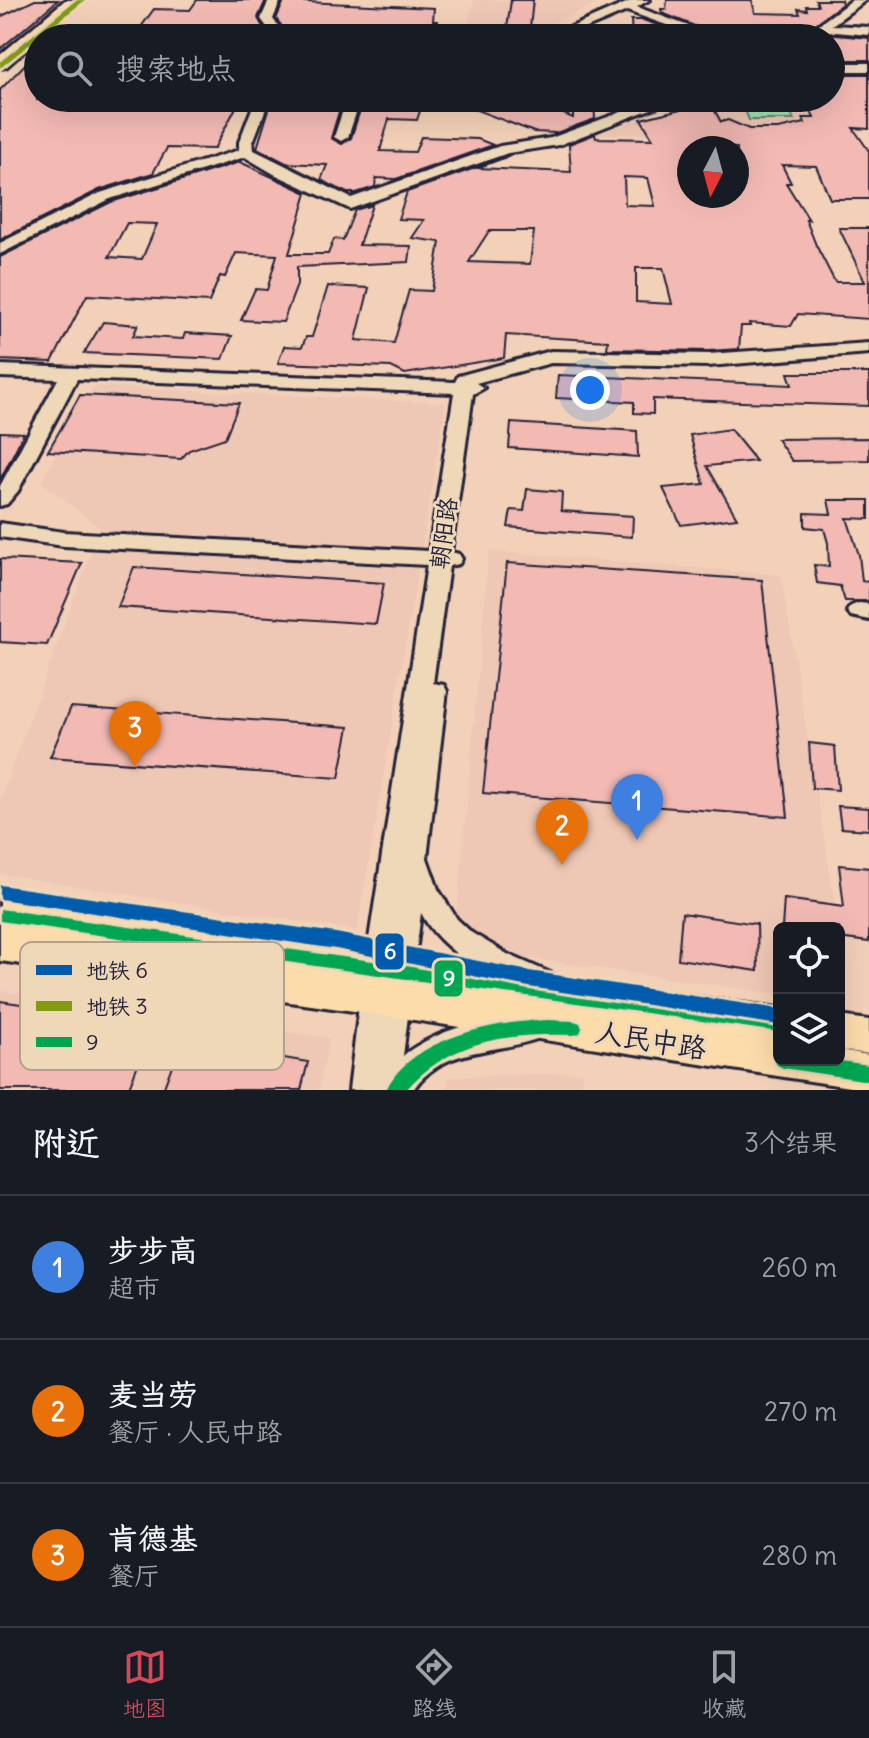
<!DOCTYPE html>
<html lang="zh">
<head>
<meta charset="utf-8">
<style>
  :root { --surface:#171b24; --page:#242831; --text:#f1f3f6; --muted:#9ea1a6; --line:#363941; --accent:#d1495b }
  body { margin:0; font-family:Delius,"LXGW WenKai TC",sans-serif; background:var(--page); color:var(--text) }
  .controls { position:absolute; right:24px; bottom:24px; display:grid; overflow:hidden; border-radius:12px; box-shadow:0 8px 32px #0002 }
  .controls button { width:72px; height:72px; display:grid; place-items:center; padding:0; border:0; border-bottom:2px solid var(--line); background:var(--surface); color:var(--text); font:40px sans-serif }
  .compass { position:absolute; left:677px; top:136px; width:72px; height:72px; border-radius:50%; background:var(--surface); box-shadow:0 8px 32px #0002; rotate:186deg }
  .you { position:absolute; left:590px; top:390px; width:28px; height:28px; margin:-20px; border:6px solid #fff; border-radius:50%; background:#1a73e8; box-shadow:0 0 0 12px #1a73e833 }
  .badge { display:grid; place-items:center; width:52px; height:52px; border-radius:50%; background:var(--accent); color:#fff; font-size:26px; font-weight:700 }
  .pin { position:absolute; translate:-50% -66px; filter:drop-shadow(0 2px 4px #0008) }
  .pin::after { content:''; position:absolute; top:42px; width:28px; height:24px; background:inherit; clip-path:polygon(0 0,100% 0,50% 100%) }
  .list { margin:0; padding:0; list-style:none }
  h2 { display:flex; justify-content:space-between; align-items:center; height:104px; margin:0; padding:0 32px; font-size:34px }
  h2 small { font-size:26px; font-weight:400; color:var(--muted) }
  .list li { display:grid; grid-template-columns:52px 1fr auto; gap:24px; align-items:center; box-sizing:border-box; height:144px; padding:0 32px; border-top:2px solid var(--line) }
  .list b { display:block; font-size:30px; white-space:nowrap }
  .list p { margin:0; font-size:26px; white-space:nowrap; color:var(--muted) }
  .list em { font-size:26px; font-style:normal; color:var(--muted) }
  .icon { flex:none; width:44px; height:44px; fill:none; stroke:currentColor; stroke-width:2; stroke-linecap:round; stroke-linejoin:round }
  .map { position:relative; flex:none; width:869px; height:1090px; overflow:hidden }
  .search { position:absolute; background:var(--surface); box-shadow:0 8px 32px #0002; left:24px; right:24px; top:24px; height:88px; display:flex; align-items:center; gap:20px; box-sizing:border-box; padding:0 28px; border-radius:44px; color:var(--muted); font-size:30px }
  .sheet { height:536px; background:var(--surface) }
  nav { display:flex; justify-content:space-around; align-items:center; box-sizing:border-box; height:112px; border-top:2px solid var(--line); background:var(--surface); font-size:22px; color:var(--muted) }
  nav a { display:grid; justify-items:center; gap:4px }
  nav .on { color:var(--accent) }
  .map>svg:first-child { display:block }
</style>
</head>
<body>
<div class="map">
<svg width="869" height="1090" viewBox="0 0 869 1090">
  <rect width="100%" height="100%" fill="#f3d1b8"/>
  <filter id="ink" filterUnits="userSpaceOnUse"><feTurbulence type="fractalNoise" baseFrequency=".0125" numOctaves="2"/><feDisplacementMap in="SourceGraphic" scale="16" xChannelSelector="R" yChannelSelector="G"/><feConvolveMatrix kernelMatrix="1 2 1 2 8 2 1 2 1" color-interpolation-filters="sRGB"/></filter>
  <g filter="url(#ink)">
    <g fill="#efc7b5">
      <polygon points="474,0 606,0 522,36 465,38"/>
      <polygon points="831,72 836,72 856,134 597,134 701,98 831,98"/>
      <polygon points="94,386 446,403 357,931 0,874 0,799 100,528 41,482"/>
      <polygon points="489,551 781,575 839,928 779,928 779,994 454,948"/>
      <polygon points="0,991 330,1038 318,1090 0,1090"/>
      <polygon points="582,1072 581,1090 447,1090 449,1077"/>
    </g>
    <polygon fill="#9de3af" stroke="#608275" stroke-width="2" points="740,98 783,98 794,120 749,120"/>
    <g fill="#f3bab4" stroke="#22223b" stroke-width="2" fill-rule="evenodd">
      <polygon points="35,0 58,0 0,49 0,17"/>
      <polygon points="197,0 266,0 258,18 263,27 258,38 133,38 154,9 190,10"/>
      <polygon points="511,0 533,0 529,37 506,36"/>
      <polygon points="667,0 752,0 755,13 800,14 798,9 807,10 806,6 818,6 816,0 841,0 842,4 797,38 724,38 662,13 661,9 666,9"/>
      <polygon points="284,1 434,8 433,21 438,21 431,38 280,31 281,25 276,19"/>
      <polygon points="631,20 643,20 694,38 632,38"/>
      <polygon points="75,25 111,26 111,38 64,38"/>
      <polygon points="825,34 869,38 869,60 831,60 831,38 819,38"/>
      <polygon points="34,55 38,56 37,100 177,105 177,98 241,98 214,149 167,148 153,173 99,190 0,240 0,90"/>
      <path d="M831,74H869V129L853,128L869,151V199H830L816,166L782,165L791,183H786L809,220H806L816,245L835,282H865L839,228H869V319L798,314L791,326L749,323L750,326H741L739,349L708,351L607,349L608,341L506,335L504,358L405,374L391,367L278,363L284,346L302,347L306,337H312L328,286L369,288L356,340L394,343L409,290L432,291L440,242L412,238L424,220L398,219L407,192L512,155L477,168L571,172L569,144L595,134L596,138L653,139L641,119L710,102L721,122L728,120L749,129H778L805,123L803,118H814L805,98H831ZM689,148H737V196H689ZM624,177L648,178L655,206L625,205ZM489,231H534L530,264L469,262ZM636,268H663L672,304L636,302Z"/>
      <polygon points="364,98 424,99 417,120 389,119 380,151 415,152 421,137 478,139 493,145 396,179 376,178 375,187 356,193 347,193 321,180 327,165 286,163 257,148 271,103 341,105 331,138 342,144 351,138"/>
      <polygon points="533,98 533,101 573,118 573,99 594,99 595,119 556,133 534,132 448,99"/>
      <path d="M240,162L307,193L289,254H328L334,239L343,240L355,210L372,205L359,245L411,246L409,262L297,267V285L283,322L241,320L255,289L267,290L277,255L236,253L225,277L220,276L209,302L87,295L52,362L0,360V257L111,202ZM127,223L157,224L142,259L109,257Z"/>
      <polygon points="103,322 138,325 133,336 183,339 185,333 232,336 223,359 84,353"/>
      <polygon points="788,373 869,373 869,406 653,399 653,414 634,413 634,402 556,398 558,375 792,385"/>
      <polygon points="80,395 239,403 225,438 189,450 181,459 48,451"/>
      <polygon points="511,423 637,431 638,457 509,448"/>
      <polygon points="730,429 756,461 707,466 737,518 681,525 663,488 704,484 690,435"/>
      <polygon points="0,432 24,433 0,480"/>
      <polygon points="869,438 869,460 792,461 777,439"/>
      <polygon points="527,489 562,492 561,511 633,516 632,537 508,527 511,510 524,511"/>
      <polygon points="828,500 869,500 869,519 847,518 859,555 862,581 869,582 869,601 845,601 840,586 817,583 814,565 829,567 828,543 824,529 805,527 805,513 831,514"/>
      <polygon points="0,559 82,563 47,645 0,642"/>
      <polygon points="507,563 762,580 788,817 483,793"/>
      <polygon points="134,567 384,583 376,624 118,607"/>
      <polygon points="71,707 349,727 339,778 50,757"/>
      <polygon points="809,743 835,746 838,790 812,788"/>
      <polygon points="838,806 869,808 869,830 841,828"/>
      <polygon points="839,865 869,868 869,942 839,938 839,928 782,928 784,899 844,907"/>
      <polygon points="682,913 757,924 758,971 678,959"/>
      <polygon points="0,1001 154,1023 128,1090 0,1090"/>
      <polygon points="181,1041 308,1062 301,1090 163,1090"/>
    </g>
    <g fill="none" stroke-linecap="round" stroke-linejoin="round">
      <defs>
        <g id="minor">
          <polygon points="269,0 281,0 273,19 279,27 273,38 261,38 267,27 261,19"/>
          <polygon points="633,0 649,0 637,7 721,38 703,38 627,11 563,38 546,38"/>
          <polygon points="852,0 866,0 832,25 869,27 869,35 824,31 814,38 800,38"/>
          <polygon points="38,45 38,53 23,49 24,46"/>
          <rect x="831" y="63" width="38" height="8"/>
          <polygon points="256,98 270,98 253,142 254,150 351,198 500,146 551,138 659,98 679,98 559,145 508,153 350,209 274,174 245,157 110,199 0,254 0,243 100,193 239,150 239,142"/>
          <polygon points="347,98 361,98 348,137 341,141 334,137"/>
          <path d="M869,343V353L708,366L551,363L476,383L484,388L473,394L451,552L459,554L462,559L459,564L449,566L433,683L444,685L447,691L427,858L438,889L457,919L472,933L509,955L555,975L559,984L555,993L544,997C499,981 444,957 421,913L403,1056C428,1033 505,1008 537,1019L542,1029L537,1039C494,1054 442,1046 413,1090H349L360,997L427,565L64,546L0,537V523L64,532L429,551L454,393L77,379L18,491L7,504L0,506V486L58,379L0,377V365L455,382L458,376L551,351L708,354Z"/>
          <polygon points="859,603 869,604 869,620 851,616 847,611 851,606"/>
        </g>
        <g id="major">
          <polygon points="65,0 82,0 6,67 0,68 0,55"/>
          <polygon points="0,901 779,1008 779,1060 839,1060 839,1050 869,1055 869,1090 375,1014 0,961"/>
          <polygon points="839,1016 869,1020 869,1054 839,1050"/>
        </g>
      </defs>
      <use href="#minor" stroke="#22223b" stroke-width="6"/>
      <use href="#major" stroke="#22223b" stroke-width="6"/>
      <use href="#minor" fill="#efd8b8" fill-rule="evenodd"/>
      <use href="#major" fill="#fddcac" fill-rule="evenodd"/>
      <defs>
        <g id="bus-1">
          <polygon points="0,909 779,1018 779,1032 0,921"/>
          <path d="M549,1020L574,1021L580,1023L582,1028L580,1033L574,1035C509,1033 451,1039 406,1090H386C411,1037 497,1021 549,1020Z"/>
          <polygon points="779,1054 779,1060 834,1060 869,1065 869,1081 783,1068 777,1065 774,1060"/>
        </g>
      </defs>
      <use href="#bus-1" stroke="#efd8b8" stroke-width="6"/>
      <use href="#bus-1" fill="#00a651" fill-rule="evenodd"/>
      <defs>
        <polygon id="metro-1" points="0,885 336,933 529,971 779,1009 779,1025 529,987 336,949 0,899"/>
        <polygon id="metro-2" points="76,0 85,0 0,68 0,62"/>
      </defs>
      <use href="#metro-1" stroke="#efd8b8" stroke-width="6"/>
      <use href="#metro-2" stroke="#efd8b8" stroke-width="6"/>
      <use href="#metro-1" fill="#005bac" fill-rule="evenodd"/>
      <use href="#metro-2" fill="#829a14" fill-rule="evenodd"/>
    </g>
  </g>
  <g text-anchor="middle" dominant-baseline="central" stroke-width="6" stroke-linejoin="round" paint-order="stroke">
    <g font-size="24" fill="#22223b" stroke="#efd8b8">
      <text transform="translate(443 533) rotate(-82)">朝阳路</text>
    </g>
    <g font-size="28" fill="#22223b" stroke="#efd8b8">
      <text transform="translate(651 1040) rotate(9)">人民中路</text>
    </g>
  </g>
  <rect x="20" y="942" width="264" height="128" rx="12" fill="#efd8b8" stroke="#b2a192" stroke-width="2"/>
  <rect x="36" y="965" width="36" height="10" fill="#005bac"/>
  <rect x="36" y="1001" width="36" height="10" fill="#829a14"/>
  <rect x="36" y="1037" width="36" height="10" fill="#00a651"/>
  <g font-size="22" fill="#22223b">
    <text x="86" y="978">地铁 6</text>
    <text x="86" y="1014">地铁 3</text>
    <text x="86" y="1050">9</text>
  </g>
  <g stroke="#efd8b8" stroke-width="3">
    <rect x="374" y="932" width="31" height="39" rx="8" fill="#005bac"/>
    <rect x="433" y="959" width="31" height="39" rx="8" fill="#00a651"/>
  </g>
  <g font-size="22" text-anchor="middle" font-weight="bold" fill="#fff">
    <text x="390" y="959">6</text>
    <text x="449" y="986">9</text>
  </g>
</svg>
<div class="controls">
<button><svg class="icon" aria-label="locate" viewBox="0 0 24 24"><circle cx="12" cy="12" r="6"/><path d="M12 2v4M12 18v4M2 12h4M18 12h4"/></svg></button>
<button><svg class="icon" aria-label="layers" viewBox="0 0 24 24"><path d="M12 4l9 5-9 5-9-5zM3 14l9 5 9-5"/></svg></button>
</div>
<svg class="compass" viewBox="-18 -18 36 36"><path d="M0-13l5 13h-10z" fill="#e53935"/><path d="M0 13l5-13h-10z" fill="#9ea1a6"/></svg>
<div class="you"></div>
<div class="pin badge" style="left:637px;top:840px;background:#3f7fe0">1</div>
<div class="pin badge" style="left:562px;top:865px;background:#e8710a">2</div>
<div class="pin badge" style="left:135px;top:767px;background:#e8710a">3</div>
<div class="search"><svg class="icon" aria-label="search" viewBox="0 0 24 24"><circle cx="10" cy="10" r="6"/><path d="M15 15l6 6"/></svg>搜索地点</div>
</div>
<section class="sheet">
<h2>附近<small>3个结果</small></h2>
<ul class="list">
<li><span class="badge" style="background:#3f7fe0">1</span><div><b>步步高</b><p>超市</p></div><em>260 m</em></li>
<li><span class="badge" style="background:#e8710a">2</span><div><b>麦当劳</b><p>餐厅 · 人民中路</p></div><em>270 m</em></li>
<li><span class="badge" style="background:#e8710a">3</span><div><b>肯德基</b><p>餐厅</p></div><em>280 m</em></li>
</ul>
</section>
<nav>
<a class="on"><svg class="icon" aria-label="map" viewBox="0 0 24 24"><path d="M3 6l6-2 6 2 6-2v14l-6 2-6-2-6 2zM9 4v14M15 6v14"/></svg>地图</a>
<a><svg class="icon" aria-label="directions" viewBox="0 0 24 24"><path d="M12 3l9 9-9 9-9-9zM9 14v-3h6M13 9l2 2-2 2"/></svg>路线</a>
<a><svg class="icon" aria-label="saved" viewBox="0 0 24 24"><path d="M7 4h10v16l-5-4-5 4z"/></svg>收藏</a>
</nav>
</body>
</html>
